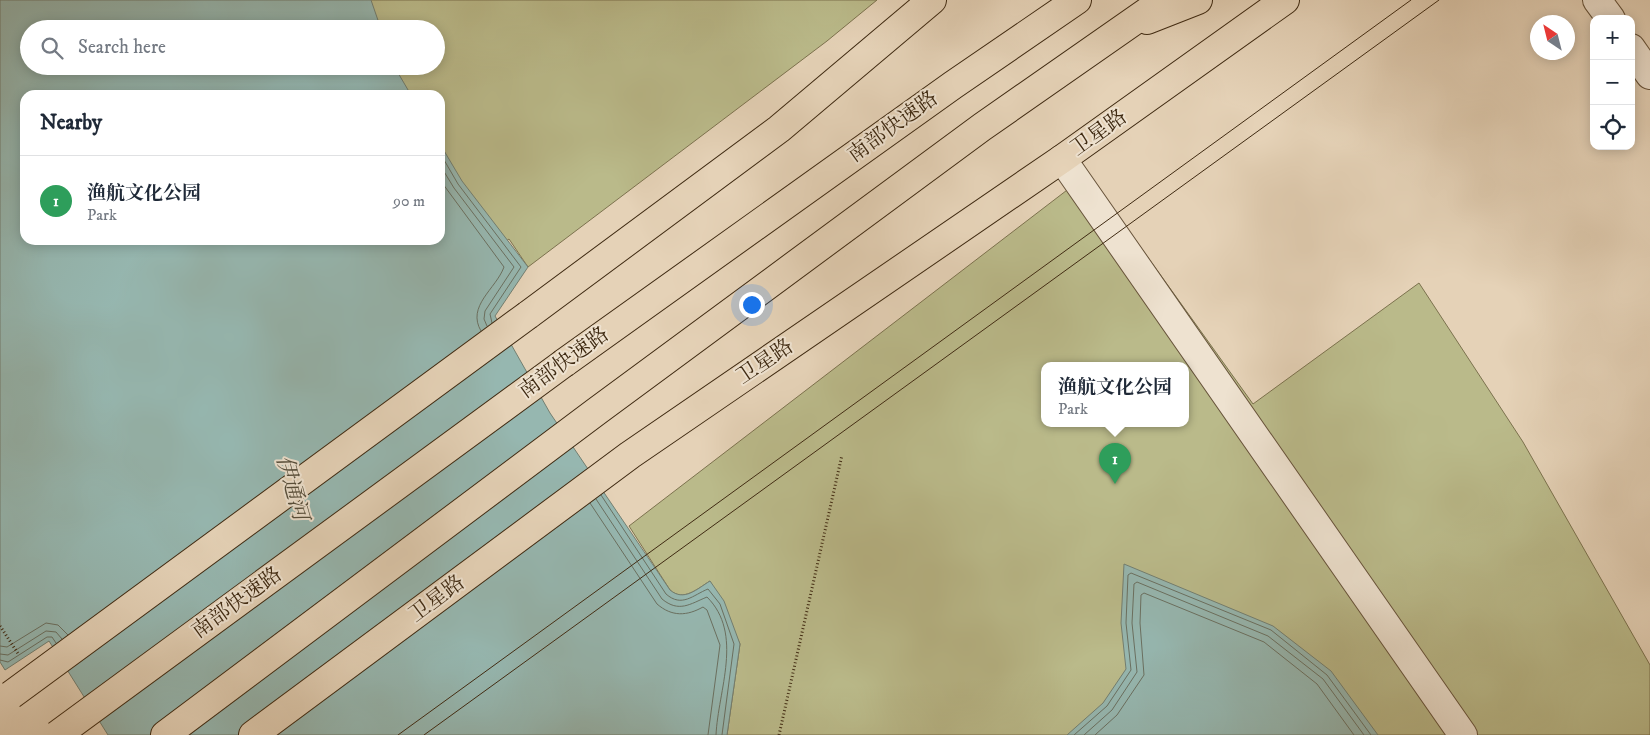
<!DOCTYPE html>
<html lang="en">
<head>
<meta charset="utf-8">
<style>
  :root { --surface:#fff; --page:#f2f2f3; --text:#1f2937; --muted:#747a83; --line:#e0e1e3; --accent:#db2777 }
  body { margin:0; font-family:"IM FELL DW Pica","Noto Serif SC",serif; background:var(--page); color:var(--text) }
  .controls { position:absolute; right:15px; top:15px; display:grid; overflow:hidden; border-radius:10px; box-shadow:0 2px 12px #0003 }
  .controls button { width:45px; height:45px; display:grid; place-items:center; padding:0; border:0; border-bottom:1px solid var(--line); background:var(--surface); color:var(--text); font:25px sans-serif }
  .compass { position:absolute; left:1530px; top:15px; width:45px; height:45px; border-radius:50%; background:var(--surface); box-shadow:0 2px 12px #0003; rotate:325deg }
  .you { position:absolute; left:751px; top:304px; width:18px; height:18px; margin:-12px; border:4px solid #fff; border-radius:50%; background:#1a73e8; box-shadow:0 0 0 8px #1a73e833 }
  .badge { display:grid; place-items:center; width:32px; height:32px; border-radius:50%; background:var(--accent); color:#fff; font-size:16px; font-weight:700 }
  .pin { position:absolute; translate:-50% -41px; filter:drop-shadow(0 1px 2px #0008) }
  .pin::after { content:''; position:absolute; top:26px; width:18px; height:15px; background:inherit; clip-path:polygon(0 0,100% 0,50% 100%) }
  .popup { position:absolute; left:1041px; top:362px; width:148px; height:65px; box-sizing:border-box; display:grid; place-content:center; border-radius:10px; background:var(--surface); filter:drop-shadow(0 1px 4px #0005); font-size:16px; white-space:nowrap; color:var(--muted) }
  .popup b { font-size:19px; color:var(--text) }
  .popup::after { content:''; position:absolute; left:50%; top:100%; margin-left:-10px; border:10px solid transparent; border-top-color:var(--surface) }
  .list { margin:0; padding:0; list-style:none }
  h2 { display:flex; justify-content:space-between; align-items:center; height:65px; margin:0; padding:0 20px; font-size:21px }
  h2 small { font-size:16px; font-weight:400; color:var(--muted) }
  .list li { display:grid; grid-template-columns:32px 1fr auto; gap:15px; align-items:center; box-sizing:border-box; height:90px; padding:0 20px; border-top:1px solid var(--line) }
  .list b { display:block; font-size:19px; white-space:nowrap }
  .list p { margin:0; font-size:16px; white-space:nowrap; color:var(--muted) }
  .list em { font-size:16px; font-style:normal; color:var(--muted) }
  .icon { flex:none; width:28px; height:28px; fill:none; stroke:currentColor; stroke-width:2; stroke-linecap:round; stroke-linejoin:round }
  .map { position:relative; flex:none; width:1650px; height:735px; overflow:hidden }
  .search { position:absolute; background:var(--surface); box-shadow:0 2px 12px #0003; left:20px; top:20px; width:425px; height:55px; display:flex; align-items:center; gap:12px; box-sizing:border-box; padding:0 18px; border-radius:28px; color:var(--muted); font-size:19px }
  .panel { position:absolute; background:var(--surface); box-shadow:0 2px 12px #0003; left:20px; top:90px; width:425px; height:155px; border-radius:15px }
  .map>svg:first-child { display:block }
</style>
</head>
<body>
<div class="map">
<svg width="1650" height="735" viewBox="0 0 1650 735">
  <rect width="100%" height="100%" fill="#e5d2b7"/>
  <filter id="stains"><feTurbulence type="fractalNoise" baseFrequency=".004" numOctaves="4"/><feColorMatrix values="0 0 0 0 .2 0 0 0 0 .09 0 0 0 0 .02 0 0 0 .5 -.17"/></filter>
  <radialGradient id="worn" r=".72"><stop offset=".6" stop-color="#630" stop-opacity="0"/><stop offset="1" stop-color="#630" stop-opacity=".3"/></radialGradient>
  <g fill="#baba8a" stroke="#7c724e" fill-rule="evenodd">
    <path d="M0,0H877L827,41L528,267L509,239L0,616ZM29,29H436V66H29ZM25,95H440V240H25Z"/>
    <path d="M1088,174L1253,404L1419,283L1523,442L1650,665V735H727L740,644L710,581C697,589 683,602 670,590L629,526ZM1045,365H1185V423H1045Z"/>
  </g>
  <g fill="#96b7b0" stroke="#737f71">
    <path d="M0,0H371L381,29H29V66H394L411,95H25V240H440V144L462,181L528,267L495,316L550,413L670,590C684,602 697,589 710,581L724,601L740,644L727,735H108L49,641L5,670L0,662Z"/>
    <polygon points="1124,564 1273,626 1331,671 1378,735 1067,735 1103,703 1126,669 1121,623"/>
  </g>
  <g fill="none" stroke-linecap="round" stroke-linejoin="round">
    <g stroke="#6a7061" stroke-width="1">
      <polyline points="440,153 458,184 521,267 490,314 492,323"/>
      <polyline points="440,165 454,188 514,267 485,311 484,319 487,326"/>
      <path d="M440,180L504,267C496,289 466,306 481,331"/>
      <path d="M601,495L666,594C682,608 693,595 708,589L720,604L734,644L722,735"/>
      <path d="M596,499L662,599C679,613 690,604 707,597C744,634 718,690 716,735"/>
      <path d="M590,503L657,604C672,617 687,616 703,607L707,610L720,645L708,735"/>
      <polyline points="0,646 7,647 46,623 58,625 68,635"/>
      <polyline points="0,654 8,655 46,631 56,632 62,639"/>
      <polyline points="0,660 8,662 47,637 52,637 56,643"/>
      <polyline points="1074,735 1107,706 1131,670 1126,623 1128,575 1131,573 1271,630 1327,675 1371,735"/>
      <polyline points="1084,735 1112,710 1137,672 1132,623 1134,584 1137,582 1268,636 1323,679 1364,735"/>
      <polyline points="1095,735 1117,715 1144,675 1140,623 1141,595 1144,593 1264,642 1317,684 1354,735"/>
    </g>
    <defs>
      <g id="street">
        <polyline points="1597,0 1611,19"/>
        <polyline points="1631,48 1650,75"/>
        <polyline points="1062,159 1463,735"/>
      </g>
      <g id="primary">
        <polyline points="528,315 779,129 932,0"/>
        <polyline points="253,735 630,455 1062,159 1285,0"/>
      </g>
      <g id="highway">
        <polyline points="1147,20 1198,0"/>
        <polyline points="564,363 953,85 1077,0"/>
        <polyline points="165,735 597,411 982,127 1164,0"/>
      </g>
    </defs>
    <use href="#street" stroke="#68543b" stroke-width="30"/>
    <use href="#primary" stroke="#3f2a12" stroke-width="30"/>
    <use href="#highway" stroke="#3f2a12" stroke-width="30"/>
    <g stroke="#3f2a12" stroke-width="3" stroke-dasharray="1 2.5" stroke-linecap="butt">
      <polyline points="0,626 19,655"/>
      <polyline points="779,735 842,455"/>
    </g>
    <use href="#street" stroke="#eee2d0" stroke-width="28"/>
    <use href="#primary" stroke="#e5d2b7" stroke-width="28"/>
    <use href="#highway" stroke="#e5d2b7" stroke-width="28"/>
    <g stroke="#3f2a12" stroke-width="1">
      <polyline points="398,735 1411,0"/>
      <polyline points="424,735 1439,0"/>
    </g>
    <defs>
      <polyline id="primary-bridge" points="11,695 528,315"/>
      <polyline id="highway-bridge" points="57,735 564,363"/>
    </defs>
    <use href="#primary-bridge" stroke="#3f2a12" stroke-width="30" stroke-linecap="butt"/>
    <use href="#highway-bridge" stroke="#3f2a12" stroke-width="30" stroke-linecap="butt"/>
    <use href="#primary-bridge" stroke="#e5d2b7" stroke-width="28"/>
    <use href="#highway-bridge" stroke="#e5d2b7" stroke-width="28"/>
  </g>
  <g text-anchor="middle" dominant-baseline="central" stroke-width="4" stroke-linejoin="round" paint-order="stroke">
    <g font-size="21" fill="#3f2a12" stroke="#eee2d0">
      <text transform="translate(893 127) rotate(-36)">南部快速路</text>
      <text transform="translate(1099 133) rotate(-36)">卫星路</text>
      <text transform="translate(765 362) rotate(-34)">卫星路</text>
      <text transform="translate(564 363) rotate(-36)">南部快速路</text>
      <text transform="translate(437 599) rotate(-37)">卫星路</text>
      <text transform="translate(237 603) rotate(-36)">南部快速路</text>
    </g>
    <g font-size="22" font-style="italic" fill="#554d3a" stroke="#eee2d0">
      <text transform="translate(292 488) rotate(74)">伊通河</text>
    </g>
  </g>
  <rect width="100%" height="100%" filter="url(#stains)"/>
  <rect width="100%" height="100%" fill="url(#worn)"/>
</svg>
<div class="controls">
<button>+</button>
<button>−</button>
<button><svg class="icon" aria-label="locate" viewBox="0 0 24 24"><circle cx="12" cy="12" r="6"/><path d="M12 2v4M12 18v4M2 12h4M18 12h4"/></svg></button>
</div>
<svg class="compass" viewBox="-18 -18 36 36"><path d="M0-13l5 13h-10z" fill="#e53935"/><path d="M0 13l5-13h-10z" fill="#747a83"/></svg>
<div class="you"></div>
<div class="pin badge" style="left:1115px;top:484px;background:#2e9e5b">1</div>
<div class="popup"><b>渔航文化公园</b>Park</div>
<div class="search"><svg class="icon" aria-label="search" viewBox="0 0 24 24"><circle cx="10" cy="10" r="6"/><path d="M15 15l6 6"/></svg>Search here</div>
<section class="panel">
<h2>Nearby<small></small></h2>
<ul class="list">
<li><span class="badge" style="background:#2e9e5b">1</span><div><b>渔航文化公园</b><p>Park</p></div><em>90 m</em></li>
</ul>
</section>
</div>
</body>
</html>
